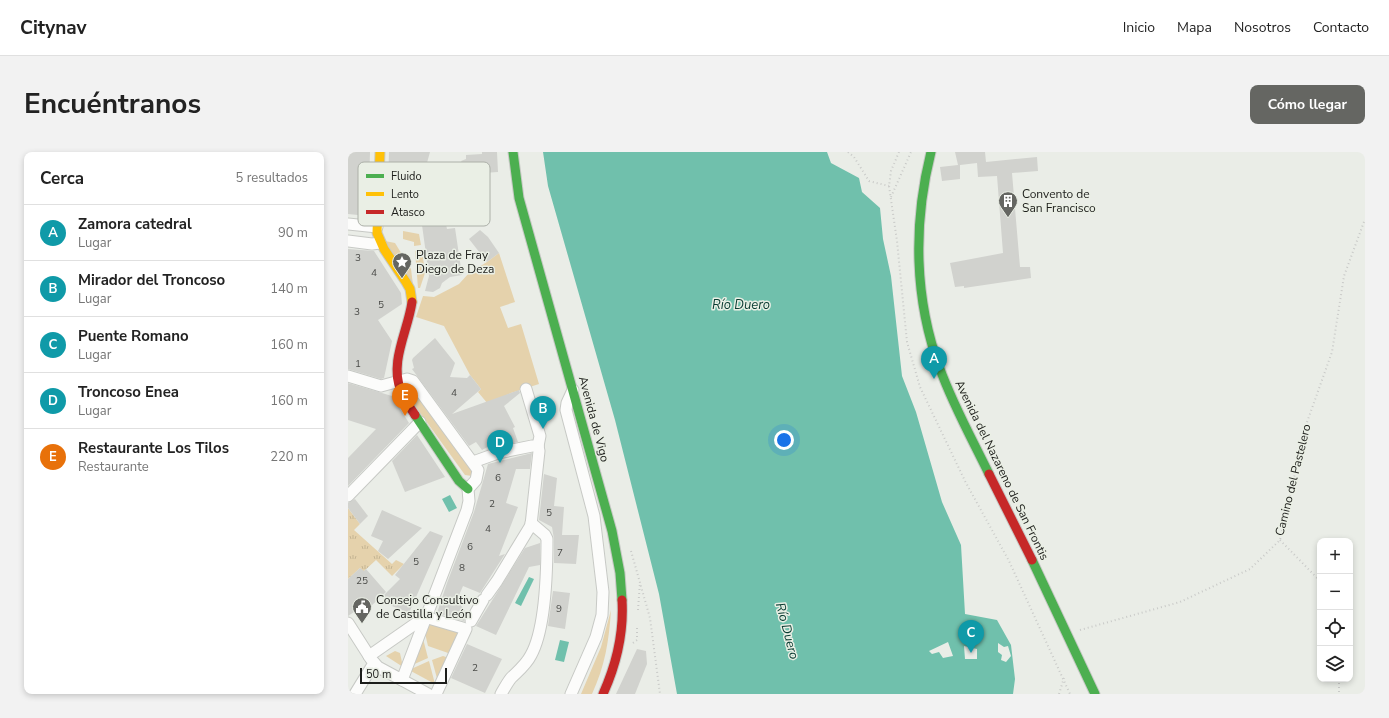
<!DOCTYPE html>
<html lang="es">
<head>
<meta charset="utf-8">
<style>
  :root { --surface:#fff; --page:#f2f2f2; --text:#222; --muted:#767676; --line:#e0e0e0; --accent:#656662 }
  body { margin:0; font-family:"Nunito Sans",sans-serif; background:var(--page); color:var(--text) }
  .controls { position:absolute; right:12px; bottom:12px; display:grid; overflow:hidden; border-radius:8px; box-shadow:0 2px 6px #0003 }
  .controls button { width:36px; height:36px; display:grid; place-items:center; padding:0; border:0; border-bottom:1px solid var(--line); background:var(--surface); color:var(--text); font:20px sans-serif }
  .scale { position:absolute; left:12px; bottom:10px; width:87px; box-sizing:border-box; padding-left:4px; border:2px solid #1d1e1b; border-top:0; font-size:11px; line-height:14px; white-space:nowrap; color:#1d1e1b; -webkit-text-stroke:3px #eaefe5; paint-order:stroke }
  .you { position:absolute; left:436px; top:288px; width:14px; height:14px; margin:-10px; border:3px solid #fff; border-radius:50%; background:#1a73e8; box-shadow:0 0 0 6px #1a73e833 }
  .badge { display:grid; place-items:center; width:26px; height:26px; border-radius:50%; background:var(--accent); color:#fff; font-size:13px; font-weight:700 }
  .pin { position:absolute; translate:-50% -33px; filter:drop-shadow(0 1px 2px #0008) }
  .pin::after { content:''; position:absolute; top:21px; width:14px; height:12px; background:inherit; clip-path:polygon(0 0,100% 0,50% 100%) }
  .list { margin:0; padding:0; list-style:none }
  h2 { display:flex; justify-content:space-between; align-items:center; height:52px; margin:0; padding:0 16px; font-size:17px }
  h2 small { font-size:13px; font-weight:400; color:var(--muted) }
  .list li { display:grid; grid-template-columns:26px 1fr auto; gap:12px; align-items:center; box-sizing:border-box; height:56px; padding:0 16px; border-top:1px solid var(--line) }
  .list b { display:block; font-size:15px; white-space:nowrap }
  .list p { margin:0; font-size:13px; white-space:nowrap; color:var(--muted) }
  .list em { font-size:13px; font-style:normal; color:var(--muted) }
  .icon { flex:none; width:22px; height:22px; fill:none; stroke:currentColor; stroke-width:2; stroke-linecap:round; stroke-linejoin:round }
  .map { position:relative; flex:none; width:1017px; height:542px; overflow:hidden; border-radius:8px }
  header { display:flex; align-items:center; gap:24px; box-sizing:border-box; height:56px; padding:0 20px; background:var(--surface); border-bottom:1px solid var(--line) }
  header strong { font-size:19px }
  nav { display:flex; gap:22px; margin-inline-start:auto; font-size:14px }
  .intro { display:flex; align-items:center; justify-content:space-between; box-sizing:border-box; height:96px; padding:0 24px }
  h1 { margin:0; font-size:28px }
  .button { padding:10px 18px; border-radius:8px; background:var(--accent); color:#fff; font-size:14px; font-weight:700 }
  main { display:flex; gap:24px; padding:0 24px }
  aside { flex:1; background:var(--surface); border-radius:8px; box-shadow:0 2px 6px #0003 }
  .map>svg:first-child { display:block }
</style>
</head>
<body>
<header>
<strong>Citynav</strong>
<nav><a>Inicio</a><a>Mapa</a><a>Nosotros</a><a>Contacto</a></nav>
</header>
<div class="intro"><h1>Encuéntranos</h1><a class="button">Cómo llegar</a></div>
<main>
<aside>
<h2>Cerca<small>5 resultados</small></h2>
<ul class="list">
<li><span class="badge" style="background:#0f9aa8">A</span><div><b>Zamora catedral</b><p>Lugar</p></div><em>90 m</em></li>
<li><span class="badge" style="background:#0f9aa8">B</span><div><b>Mirador del Troncoso</b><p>Lugar</p></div><em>140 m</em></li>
<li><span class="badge" style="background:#0f9aa8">C</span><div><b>Puente Romano</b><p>Lugar</p></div><em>160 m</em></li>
<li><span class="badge" style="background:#0f9aa8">D</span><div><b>Troncoso Enea</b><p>Lugar</p></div><em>160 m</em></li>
<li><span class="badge" style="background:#e8710a">E</span><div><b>Restaurante Los Tilos</b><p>Restaurante</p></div><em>220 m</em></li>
</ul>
</aside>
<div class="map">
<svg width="1017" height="542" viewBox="0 0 1017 542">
  <defs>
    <pattern id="grass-tufts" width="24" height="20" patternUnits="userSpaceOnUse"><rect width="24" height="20" fill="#e5d2ac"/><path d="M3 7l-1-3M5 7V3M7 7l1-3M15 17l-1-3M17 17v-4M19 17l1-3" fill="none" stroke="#c4b493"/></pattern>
  </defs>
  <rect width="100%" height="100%" fill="#eaede7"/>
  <polygon fill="url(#grass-tufts)" points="0,356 12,372 6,378 44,412 48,408 56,412 44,424 28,408 15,420 12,416 0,427"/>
  <g fill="#e5d2ac">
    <polygon points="55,79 71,82 73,93 66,94 66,90 55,87"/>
    <polygon points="37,89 47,91 63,117 65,133"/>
    <polygon points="74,98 77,121 72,136 70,136 67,99"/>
    <polygon points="151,101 167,150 152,155 160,176 173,172 191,232 163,241 140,252 130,240 133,237 122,223 96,174 68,165 75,144 86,145 111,132 121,121 139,110"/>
    <polygon points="69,244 125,318 124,324 117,323 65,251 65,246"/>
    <path d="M263,458C261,489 257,514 244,542H233L253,495Z"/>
    <polygon points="79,469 114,479 103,502 80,494 76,477"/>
    <polygon points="74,483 80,506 62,514"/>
    <polygon points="47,499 52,501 55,515 38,504"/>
    <polygon points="95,504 101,506 90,530 84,508"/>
    <polygon points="81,509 87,532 61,518"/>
  </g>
  <g fill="#70c0ac" fill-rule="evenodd">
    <path d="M195,0H479L483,11L511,26L514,40L532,56L535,87L543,124L554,224L568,260L594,350L613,393L617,462L649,468L663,493L667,527L665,542H329L311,442L267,268L200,34ZM600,490L605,504L595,506L591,500L584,502L581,499ZM650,491L656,495L660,494L663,504L658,510L653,508L654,503L650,500ZM616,494L629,497V507H617Z"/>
    <polygon points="102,343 109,356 101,360 94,347"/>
    <polygon points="181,425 186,427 173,454 167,451"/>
    <polygon points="212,488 221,490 216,510 207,508"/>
  </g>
  <g fill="#d1d2ce">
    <polygon points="0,0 22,0 20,64 0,62"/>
    <polygon points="41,0 82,0 77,18 93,23 88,42 84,41 78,63 96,63 99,77 107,76 114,123 102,125 94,131 92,136 85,140 77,139 81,124 74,73 39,66"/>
    <polygon points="134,0 149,0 150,20 135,21 135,17 121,23 113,9 118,7 118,3 134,2"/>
    <polygon points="607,0 637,0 638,10 689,5 690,19 664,21 672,115 682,115 683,126 616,136 616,134 607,135 602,111 655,101 649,24 630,25 629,11 612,13 612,27 594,29 592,15 610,13"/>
    <polygon points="132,78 140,85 151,101 139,110 121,87"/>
    <polygon points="0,97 26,99 53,141 54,152 30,168 44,189 36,226 33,227 0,217"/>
    <polygon points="87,186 107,211 102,225 119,226 122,223 133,237 104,262 171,238 172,241 156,254 167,275 165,276 170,290 144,296 145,292 134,298 128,290 121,294 64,217 66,216 64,208 65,206"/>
    <polygon points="0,231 44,244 61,271 0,334 0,306 28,277 0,268"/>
    <polygon points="69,283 97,325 57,340 44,309"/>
    <polygon points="184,301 182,317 168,317 158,351 170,355 151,404 157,402 132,441 115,434 109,448 119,462 116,469 89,461 99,431 126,360 140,312"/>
    <polygon points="196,322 209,326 206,354 216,355 214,383 231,383 228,412 206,411 206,387 204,375 191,368"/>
    <polygon points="7,347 20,364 12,372 0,356 0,351"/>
    <polygon points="34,358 74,376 40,407 30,399 35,389 23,384"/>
    <polygon points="82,379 95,384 61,461 44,454 36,443 52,427 47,423"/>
    <polygon points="192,391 192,413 181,415 148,483 128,474 177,396"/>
    <polygon points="12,416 16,419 18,417 38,440 21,456 18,452 0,464 0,427"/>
    <polygon points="205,439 222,441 217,477 200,474"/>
    <polygon points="119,492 154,507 137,541 103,526"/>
    <polygon points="289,497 298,499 299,512 287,542 268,542"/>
  </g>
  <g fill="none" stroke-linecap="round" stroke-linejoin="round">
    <defs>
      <g id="street">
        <polyline points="0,72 29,75"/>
        <polyline points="0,89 24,92 32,91"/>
        <polyline points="0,224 33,234 59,227 65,229 130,318 128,328 120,337 121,349 119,358 54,528"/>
        <polyline points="178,237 192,284 190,294"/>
        <polyline points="125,310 150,301 184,294 190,294"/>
        <polyline points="0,344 72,270"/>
        <polyline points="139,443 149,429 183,373 191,299 190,294"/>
        <polyline points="123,469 135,448"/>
        <polyline points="0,471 23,507 30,515 80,542"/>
        <polyline points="21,504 77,465 118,477 88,542"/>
        <polyline points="7,542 26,511"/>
        <path d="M153,542C156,537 159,531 163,526C170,519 178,513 183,503C198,476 199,417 199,387L197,383L183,371"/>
        <polyline points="223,542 248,485 254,463 255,440 246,364 218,258 219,251 225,238"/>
      </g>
      <g id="fast">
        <polyline points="165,0 171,46 264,379 272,421 274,448"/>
        <path d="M583,0C565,72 566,147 592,217C605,253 624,287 641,322"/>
        <polyline points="67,263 111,329 120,337"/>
        <polyline points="684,408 747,542"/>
      </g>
      <polyline id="slow" points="32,0 29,81 36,97 58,130 62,137 64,150"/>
      <g id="jam">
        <path d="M64,150C60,179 41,210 53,239C56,248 62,255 67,263"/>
        <polyline points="641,322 684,408"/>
        <path d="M255,542C269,511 276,481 274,448"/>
      </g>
    </defs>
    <use href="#street" stroke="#c7c9c5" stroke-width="13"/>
    <use href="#fast" stroke="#c7c9c5" stroke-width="11"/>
    <use href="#slow" stroke="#c7c9c5" stroke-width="11"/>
    <use href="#jam" stroke="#c7c9c5" stroke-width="11"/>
    <g stroke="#c9cac8" stroke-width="2" stroke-dasharray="1 3" stroke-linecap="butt">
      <polyline points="500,0 506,5 521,29 541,34"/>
      <polyline points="551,0 543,19 541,34 549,89 559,190 572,235 617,329 661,409 722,542"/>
      <polyline points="543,45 563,0"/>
      <polyline points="932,388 972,429"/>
      <polyline points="283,399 302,466 312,542"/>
      <polyline points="290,458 292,430"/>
      <polyline points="732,478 832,450 902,417 932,388 958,273 984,200 996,124 1017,67"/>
      <polyline points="285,491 289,488 289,474"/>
      <polyline points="991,527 991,542"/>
      <polyline points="711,542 716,526"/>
    </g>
    <use href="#street" stroke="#fcfcfb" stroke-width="11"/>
    <use href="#fast" stroke="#4caf50" stroke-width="9"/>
    <use href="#slow" stroke="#ffc107" stroke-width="9"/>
    <use href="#jam" stroke="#c62828" stroke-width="9"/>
  </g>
  <defs>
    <symbol id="building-pin" viewBox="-11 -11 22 30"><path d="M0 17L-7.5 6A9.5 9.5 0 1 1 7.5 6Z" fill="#656662" stroke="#eaefe5"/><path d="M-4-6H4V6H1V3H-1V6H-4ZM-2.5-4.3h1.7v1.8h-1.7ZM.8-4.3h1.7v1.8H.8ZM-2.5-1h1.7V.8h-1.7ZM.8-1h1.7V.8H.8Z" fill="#fff"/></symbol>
    <symbol id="sight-pin" viewBox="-11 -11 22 30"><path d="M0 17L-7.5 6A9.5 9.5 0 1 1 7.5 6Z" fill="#656662" stroke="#eaefe5"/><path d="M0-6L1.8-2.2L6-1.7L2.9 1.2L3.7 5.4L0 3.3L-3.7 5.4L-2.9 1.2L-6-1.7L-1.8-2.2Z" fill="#fff"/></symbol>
    <symbol id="civic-pin" viewBox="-11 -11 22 30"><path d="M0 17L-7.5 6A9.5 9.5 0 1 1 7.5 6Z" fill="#656662" stroke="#eaefe5"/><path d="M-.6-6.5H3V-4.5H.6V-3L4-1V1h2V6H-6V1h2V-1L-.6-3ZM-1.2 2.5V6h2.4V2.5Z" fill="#fff"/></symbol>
  </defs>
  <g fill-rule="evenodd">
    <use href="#building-pin" x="649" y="38" width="22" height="30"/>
    <use href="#sight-pin" x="43" y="99" width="22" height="30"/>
    <use href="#civic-pin" x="3" y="444" width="22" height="30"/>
  </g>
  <g text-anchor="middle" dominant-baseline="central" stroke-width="3" stroke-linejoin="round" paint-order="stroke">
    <g font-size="10" fill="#4a4b48">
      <text x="10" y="106">3</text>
      <text x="26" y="121">4</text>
      <text x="33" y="153">5</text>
      <text x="9" y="160">3</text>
      <text x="10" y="212">1</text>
      <text x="106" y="241">4</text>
      <text x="150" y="326">6</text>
      <text x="144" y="352">2</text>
      <text x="201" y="361">5</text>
      <text x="140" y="377">4</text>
      <text x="122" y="395">6</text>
      <text x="212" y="401">7</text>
      <text x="68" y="410">5</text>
      <text x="114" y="416">8</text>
      <text x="14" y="429">25</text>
      <text x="211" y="457">9</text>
      <text x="127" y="516">2</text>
    </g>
    <g font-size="12" fill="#1d1e1b" stroke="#eaefe5" text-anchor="start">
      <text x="674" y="42">Convento de<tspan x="674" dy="14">San Francisco</tspan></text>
      <text x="68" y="103">Plaza de Fray<tspan x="68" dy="14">Diego de Deza</tspan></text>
      <text x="28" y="448">Consejo Consultivo<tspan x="28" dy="14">de Castilla y León</tspan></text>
    </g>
    <g font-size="12" fill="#1d1e1b" stroke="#eaefe5">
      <text transform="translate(246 267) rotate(75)">Avenida de Vigo</text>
      <text transform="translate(654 318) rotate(64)">Avenida del Nazareno de San Frontis</text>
      <text transform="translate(945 328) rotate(-76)">Camino del Pastelero</text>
    </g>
    <g font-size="13" font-style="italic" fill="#083c31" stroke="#eaefe5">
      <text x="393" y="153">Río Duero</text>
      <text transform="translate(439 479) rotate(75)">Río Duero</text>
    </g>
  </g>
  <rect x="10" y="10" width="132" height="64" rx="6" fill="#eaefe5" stroke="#acb0a8" stroke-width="1"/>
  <rect x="18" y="22" width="18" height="4" fill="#4caf50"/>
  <rect x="18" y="40" width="18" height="4" fill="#ffc107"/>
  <rect x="18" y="58" width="18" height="4" fill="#c62828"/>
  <g font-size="11" fill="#1d1e1b">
    <text x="43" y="28">Fluido</text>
    <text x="43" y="46">Lento</text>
    <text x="43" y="64">Atasco</text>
  </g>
</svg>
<div class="controls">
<button>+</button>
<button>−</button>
<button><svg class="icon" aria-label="locate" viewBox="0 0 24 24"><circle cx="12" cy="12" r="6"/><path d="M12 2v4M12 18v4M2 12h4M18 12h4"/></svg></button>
<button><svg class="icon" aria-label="layers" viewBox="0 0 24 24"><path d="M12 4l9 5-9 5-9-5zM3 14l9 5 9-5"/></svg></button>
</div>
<div class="scale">50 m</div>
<div class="you"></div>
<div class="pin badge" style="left:586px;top:227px;background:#0f9aa8">A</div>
<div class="pin badge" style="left:195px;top:277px;background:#0f9aa8">B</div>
<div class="pin badge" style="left:623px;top:501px;background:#0f9aa8">C</div>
<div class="pin badge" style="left:152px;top:311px;background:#0f9aa8">D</div>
<div class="pin badge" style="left:57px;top:264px;background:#e8710a">E</div>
</div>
</main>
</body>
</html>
